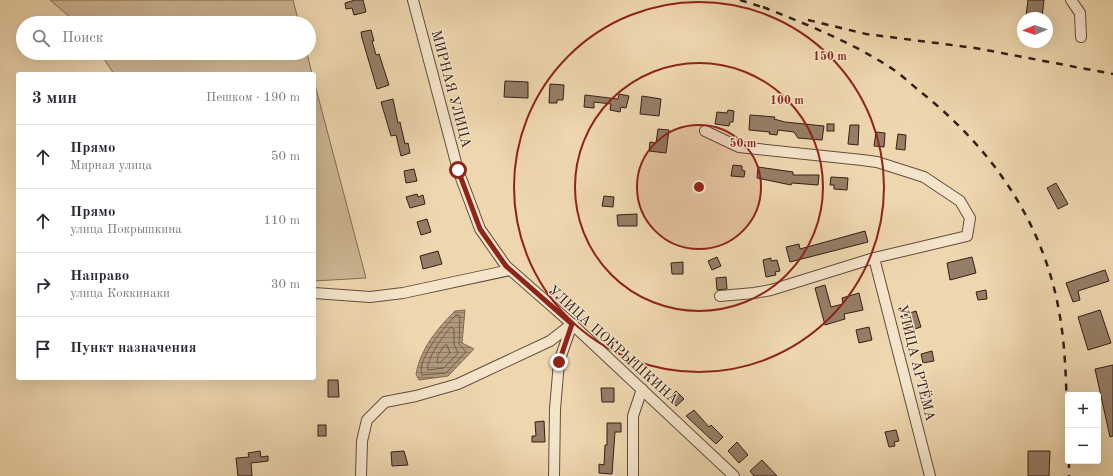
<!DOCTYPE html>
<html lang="ru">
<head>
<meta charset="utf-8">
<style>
  :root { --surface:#fff; --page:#f2f2f3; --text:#2b2b33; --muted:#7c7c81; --line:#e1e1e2 }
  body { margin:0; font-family:"Old Standard TT",serif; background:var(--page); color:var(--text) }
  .controls { position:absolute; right:12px; bottom:12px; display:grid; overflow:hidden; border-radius:4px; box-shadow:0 4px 16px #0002 }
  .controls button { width:36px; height:36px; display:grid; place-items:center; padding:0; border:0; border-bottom:1px solid var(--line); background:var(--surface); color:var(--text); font:20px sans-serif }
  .compass { position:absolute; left:1017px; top:12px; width:36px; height:36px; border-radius:50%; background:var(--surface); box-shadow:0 4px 16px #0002; rotate:268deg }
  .stop { position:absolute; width:12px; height:12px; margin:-9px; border:3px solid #8f2418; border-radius:50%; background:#fff }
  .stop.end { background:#8f2418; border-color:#fff; box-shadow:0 1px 4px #0008 }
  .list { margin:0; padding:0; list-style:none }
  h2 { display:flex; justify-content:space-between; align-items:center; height:52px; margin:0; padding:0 16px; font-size:17px }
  h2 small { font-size:13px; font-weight:400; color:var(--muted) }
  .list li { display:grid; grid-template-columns:26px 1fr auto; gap:12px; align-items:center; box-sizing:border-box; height:64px; padding:0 16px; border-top:1px solid var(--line) }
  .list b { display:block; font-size:15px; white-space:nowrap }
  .list p { margin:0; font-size:13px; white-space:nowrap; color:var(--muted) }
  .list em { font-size:13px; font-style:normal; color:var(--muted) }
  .icon { flex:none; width:22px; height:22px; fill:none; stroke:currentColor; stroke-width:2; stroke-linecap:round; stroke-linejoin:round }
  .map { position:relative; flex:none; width:1113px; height:476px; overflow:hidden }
  .search { position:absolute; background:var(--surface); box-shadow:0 4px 16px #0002; left:16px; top:16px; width:300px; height:44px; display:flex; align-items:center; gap:10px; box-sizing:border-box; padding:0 14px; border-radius:22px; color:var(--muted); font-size:15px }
  .panel { position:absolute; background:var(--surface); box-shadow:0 4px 16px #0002; left:16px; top:72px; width:300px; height:308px; border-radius:4px }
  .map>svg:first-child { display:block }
</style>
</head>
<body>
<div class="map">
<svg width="1113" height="476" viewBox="0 0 1113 476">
  <defs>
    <pattern id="water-rules" width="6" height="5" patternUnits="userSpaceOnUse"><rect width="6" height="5" fill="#af987b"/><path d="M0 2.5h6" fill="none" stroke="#8f7b64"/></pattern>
  </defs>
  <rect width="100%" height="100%" fill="#eed6ae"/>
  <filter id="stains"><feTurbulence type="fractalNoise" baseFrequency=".005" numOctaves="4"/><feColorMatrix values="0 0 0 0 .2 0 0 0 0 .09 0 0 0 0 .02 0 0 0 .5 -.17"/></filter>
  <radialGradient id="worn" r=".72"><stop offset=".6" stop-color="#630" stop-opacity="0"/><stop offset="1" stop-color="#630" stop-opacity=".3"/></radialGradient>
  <g fill="#ceb794" stroke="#816b56">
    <polygon points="50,0 293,0 299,23 77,23"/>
    <polygon points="100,53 307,53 312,74 114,74"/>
    <polygon points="314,81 366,278 314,281"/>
  </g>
  <path fill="url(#water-rules)" stroke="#7e6853" d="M465,310L462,343L474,349L448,376L419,380L416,374C421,348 437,329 455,311Z"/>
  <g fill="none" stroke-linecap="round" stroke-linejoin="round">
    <g stroke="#725c49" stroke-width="1">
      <path d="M456,315L460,316L459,344L466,352L446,373L422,375C416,359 445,326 456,315Z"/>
      <path d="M451,327L454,329V344L458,353L444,368L428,370C425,361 444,334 451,327Z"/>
      <polygon points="447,345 450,353 441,362 437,363 438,355 444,346"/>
    </g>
  </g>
  <g fill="#957e66" stroke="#341f17">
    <polygon points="355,0 363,0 366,12 354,15 352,8 346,9 345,3"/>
    <polygon points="1028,0 1044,0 1042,17 1026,16"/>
    <polygon points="371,30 374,41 372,41 376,55 379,54 389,85 377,89 362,38 361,32"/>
    <polygon points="505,81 528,82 528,98 504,97"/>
    <polygon points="550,84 564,85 563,100 557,100 557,103 549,103"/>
    <polygon points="619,94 629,96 626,108 621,107 620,112 610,110 611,104 594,102 594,108 584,107 585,95 618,99"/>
    <polygon points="642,96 661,99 659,116 640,114"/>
    <polygon points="393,99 398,123 400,122 405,144 408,143 410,153 401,156 396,135 391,136 381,102"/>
    <polygon points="728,110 734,111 733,122 730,122 729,126 715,124 717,112 727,113"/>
    <polygon points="750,115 775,117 774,119 785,122 824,126 822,140 798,138 794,132 778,130 777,135 769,134 770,132 749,130"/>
    <rect x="827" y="124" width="7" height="7"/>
    <polygon points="850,125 859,125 858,145 848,144"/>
    <polygon points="658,129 669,130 666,153 649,151 650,142 656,143"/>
    <polygon points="876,132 885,133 884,147 874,146"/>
    <polygon points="898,134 906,135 905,150 896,149"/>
    <polygon points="733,165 742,166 742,170 745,171 744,177 731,176"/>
    <polygon points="758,167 793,172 793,175 819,175 818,185 792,183 791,185 757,178"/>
    <polygon points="414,169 417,181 406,183 404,171"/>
    <polygon points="831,177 848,178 847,190 834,189 834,185 830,185"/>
    <polygon points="1056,183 1068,204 1058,209 1047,188"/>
    <polygon points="417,194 418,197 423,195 425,204 410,208 406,197"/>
    <polygon points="604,196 614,197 613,207 602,206"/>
    <polygon points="637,214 637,226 618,226 617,215"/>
    <polygon points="427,219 431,232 421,235 417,222"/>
    <polygon points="865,231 868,242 790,262 786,247 799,244 800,249"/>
    <polygon points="438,251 442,264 423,269 420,256"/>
    <polygon points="717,257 721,266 712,270 708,261"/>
    <polygon points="972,257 976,273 950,280 947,263"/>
    <polygon points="771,258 771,261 777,260 780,271 775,272 776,275 766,277 763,260"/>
    <polygon points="683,262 683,274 672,274 671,263"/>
    <polygon points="1105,270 1109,281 1078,291 1080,300 1073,302 1066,283"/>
    <polygon points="726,277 727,289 717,290 716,278"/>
    <polygon points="825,285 831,307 843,304 842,298 859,293 863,310 844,314 845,319 825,325 815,288"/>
    <polygon points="986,290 987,299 978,300 976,292"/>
    <polygon points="1100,310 1111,343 1088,350 1078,317"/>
    <polygon points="916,311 921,327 908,331 904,315"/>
    <polygon points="869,327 872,340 859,343 856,330"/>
    <polygon points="932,351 934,361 923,363 921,354"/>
    <polygon points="1113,365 1113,436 1110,437 1095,369"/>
    <polygon points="328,380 338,380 339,397 328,397"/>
    <polygon points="601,388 614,388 614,402 602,402"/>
    <polygon points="676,391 684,399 676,406 669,398"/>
    <polygon points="694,410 709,427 711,425 723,437 716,444 686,416"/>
    <polygon points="544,421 545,442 532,442 532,436 536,436 535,422"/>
    <polygon points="607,423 621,423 621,432 615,432 612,474 599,473 599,464 604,465 605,445 607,445"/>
    <rect x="318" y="425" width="8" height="11"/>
    <polygon points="896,430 899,441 894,442 895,446 889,447 885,432"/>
    <polygon points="737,442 748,455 739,463 728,451"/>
    <polygon points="260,451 261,457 268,456 268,461 251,463 252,476 238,476 236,458 249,457 248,453"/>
    <polygon points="404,451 408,465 392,466 391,452"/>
    <polygon points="1028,451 1050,451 1049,476 1028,476"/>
    <polygon points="762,460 777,476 754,476 750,471"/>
  </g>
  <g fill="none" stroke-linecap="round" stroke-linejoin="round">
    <defs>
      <g id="minor">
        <polyline points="413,0 458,170 480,229 506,266 572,324 734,476"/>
        <polyline points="1071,0 1080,13 1081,37"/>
        <polyline points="705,131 739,147 862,160 877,162 924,177 960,201 970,218 967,236 874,258 771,290 754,293 720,296"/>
        <polyline points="874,258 930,476"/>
        <polyline points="314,293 370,297 403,293 510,270"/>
        <polyline points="361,476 362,441 367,420 385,402 416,396 458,384 550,341 572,324"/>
        <polyline points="554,476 555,409 559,362 572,324"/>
        <polyline points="633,476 633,416 642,389"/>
      </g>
    </defs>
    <use href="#minor" stroke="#624d3d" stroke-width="12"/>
    <use href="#minor" stroke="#f4e4ca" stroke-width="10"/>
    <g stroke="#341f17" stroke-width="2.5" stroke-dasharray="7 7" stroke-linecap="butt">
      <polyline points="740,0 768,9"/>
      <path d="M763,7C808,25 854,43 894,70C904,77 913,86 922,93C992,149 1043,222 1059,311C1067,354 1066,398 1068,441"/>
      <polyline points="808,20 866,34 975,48 1113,74"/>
      <polyline points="1069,461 1069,476"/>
    </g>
  </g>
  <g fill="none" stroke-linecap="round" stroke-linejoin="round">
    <polyline stroke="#8f2418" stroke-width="5" points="458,170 480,229 506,266 572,324 559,362"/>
  </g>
  <circle cx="699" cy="187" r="62" fill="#8f2418" fill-opacity=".12"/>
  <g fill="none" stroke="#8f2418" stroke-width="2">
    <circle cx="699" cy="187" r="62"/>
    <circle cx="699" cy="187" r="124"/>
    <circle cx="699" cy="187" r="185"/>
  </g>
  <g text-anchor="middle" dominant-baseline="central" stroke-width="3" stroke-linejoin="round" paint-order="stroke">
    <g font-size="14" fill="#341f17" stroke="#f4e4ca">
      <text transform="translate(451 89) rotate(75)">МИРНАЯ УЛИЦА</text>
      <text transform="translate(613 345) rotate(42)">УЛИЦА ПОКРЫШКИНА</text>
      <text transform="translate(916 363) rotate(76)">УЛИЦА АРТЁМА</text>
    </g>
  </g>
  <circle cx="699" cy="187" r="6" fill="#8f2418" stroke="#f4e4ca" stroke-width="2"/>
  <g font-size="12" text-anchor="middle" font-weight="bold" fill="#8f2418" stroke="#f4e4ca" stroke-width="3" stroke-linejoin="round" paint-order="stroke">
    <text x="830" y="60">150 m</text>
    <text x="787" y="104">100 m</text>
    <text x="743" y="147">50 m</text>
  </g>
  <rect width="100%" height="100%" filter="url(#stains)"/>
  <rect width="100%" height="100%" fill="url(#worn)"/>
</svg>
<div class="controls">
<button>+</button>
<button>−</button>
</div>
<svg class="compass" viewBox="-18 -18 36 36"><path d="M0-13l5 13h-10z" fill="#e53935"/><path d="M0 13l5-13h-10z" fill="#7c7c81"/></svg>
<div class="stop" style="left:458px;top:170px"></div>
<div class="stop end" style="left:559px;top:362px"></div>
<div class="search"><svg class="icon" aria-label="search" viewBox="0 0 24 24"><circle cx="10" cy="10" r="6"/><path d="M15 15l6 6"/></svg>Поиск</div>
<section class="panel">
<h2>3 мин<small>Пешком · 190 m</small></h2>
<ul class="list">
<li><svg class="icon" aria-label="ahead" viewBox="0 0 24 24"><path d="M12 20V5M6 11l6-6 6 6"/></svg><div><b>Прямо</b><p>Мирная улица</p></div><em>50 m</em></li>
<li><svg class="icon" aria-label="ahead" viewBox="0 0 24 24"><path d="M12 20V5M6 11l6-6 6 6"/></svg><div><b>Прямо</b><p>улица Покрышкина</p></div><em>110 m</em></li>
<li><svg class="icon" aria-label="right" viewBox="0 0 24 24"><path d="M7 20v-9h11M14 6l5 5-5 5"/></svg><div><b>Направо</b><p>улица Коккинаки</p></div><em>30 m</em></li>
<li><svg class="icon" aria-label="arrive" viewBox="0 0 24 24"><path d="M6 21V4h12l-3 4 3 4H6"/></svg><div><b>Пункт назначения</b></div></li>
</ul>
</section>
</div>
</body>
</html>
